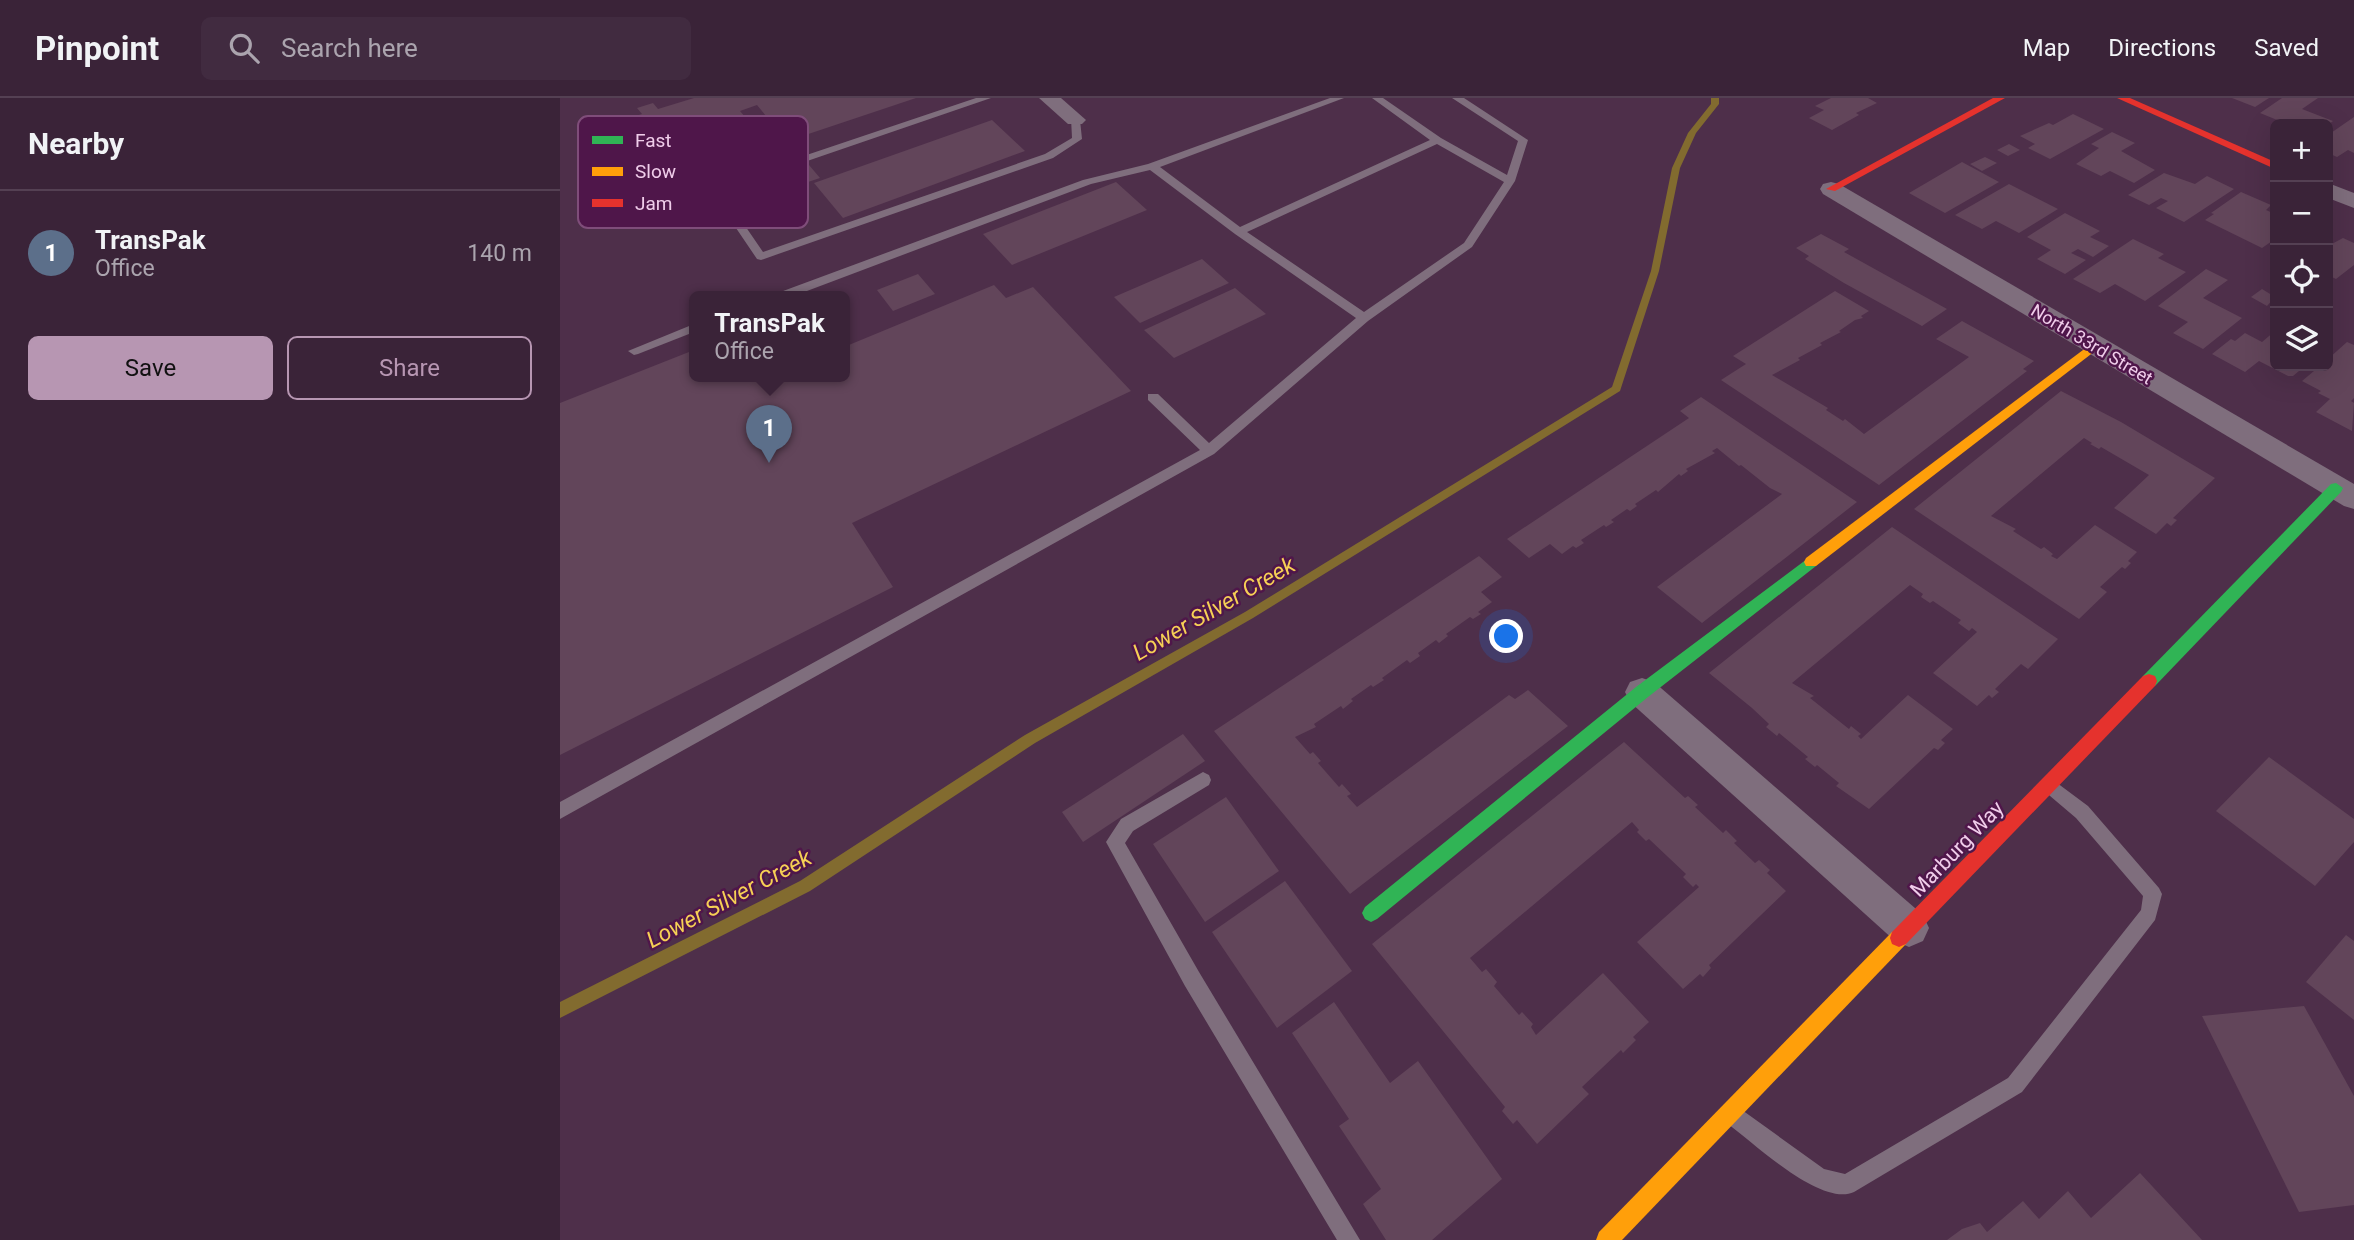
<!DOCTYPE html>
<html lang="en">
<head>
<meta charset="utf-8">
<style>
  :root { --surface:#3a2338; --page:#412b40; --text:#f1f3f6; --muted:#aba4ae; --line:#544053; --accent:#b796b2 }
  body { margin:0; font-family:Roboto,sans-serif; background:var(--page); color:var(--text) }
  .controls { position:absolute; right:21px; top:21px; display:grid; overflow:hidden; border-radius:10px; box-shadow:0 7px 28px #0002 }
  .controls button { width:63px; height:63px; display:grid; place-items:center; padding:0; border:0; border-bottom:2px solid var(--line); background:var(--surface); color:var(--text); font:35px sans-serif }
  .you { position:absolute; left:947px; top:539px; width:24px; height:24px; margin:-18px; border:5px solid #fff; border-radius:50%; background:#1a73e8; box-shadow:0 0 0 10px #1a73e833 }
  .badge { display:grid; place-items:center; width:46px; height:46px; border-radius:50%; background:var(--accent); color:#fff; font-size:23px; font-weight:700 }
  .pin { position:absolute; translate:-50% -58px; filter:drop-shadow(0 2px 4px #0008) }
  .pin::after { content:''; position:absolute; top:37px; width:24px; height:21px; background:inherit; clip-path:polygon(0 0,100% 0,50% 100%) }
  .popup { position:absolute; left:129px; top:193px; width:161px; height:91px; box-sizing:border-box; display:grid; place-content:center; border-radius:10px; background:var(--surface); filter:drop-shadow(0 2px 5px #0005); font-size:23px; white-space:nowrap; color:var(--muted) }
  .popup b { font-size:26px; color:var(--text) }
  .popup::after { content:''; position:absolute; left:50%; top:100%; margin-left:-14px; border:14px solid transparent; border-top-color:var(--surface) }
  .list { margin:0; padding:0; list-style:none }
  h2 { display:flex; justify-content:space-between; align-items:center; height:91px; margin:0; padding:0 28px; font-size:30px }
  h2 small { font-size:23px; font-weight:400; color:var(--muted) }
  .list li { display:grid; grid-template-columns:46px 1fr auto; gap:21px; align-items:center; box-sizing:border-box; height:126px; padding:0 28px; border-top:2px solid var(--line) }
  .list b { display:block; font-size:26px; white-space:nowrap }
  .list p { margin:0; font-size:23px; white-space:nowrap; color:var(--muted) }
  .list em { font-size:23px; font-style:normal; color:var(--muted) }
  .actions { display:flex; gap:14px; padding:21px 28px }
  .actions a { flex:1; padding:16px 0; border:2px solid var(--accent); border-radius:10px; text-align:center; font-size:24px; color:var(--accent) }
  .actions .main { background:var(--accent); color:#111 }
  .icon { flex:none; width:38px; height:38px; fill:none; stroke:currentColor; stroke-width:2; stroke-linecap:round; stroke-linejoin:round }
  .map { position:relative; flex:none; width:1794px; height:1142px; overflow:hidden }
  header { display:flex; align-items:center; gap:42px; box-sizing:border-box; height:98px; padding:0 35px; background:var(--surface); border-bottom:2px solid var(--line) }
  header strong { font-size:33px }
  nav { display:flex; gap:38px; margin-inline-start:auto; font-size:24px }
  .search { width:490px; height:63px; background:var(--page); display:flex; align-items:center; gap:18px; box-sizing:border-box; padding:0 24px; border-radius:10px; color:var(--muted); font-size:26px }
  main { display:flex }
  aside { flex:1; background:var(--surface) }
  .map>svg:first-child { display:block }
</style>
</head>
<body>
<header>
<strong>Pinpoint</strong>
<div class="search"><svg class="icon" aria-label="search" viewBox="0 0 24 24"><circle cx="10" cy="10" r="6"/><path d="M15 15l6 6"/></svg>Search here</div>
<nav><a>Map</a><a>Directions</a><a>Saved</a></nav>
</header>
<main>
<aside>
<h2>Nearby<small></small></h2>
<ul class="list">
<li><span class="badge" style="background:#5c6f8a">1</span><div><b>TransPak</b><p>Office</p></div><em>140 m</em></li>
</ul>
<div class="actions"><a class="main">Save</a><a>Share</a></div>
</aside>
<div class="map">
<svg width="1794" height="1142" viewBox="0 0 1794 1142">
  <rect width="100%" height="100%" fill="#4e2f4a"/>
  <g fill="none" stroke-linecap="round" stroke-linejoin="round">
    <polygon fill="#826b2f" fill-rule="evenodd" points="1151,0 1159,0 1159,6 1136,35 1120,70 1099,173 1060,293 693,520 475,645 250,793 0,920 0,904 240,783 465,637 685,514 1052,289 1091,173 1112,70 1128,35 1151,6"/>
  </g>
  <g fill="#62455a" fill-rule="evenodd">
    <path d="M134,0H356L90,89L48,27L82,16L77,10L93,5L98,11ZM197,7L206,18L211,17L228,37L211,42L202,31L197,33L180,13ZM140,25L156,46L150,48L159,60L141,65L126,44L131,42L123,31Z"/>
    <polygon points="1271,0 1308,0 1317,5 1296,15 1299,17 1272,32 1249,20 1264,12 1255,8"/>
    <polygon points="1672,0 1709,0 1695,9"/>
    <polygon points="1722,0 1758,0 1742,11 1773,23 1769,26 1727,26 1700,15"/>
    <polygon points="1513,16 1544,31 1490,61 1468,50 1475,46 1460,38 1489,25 1493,27"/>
    <polygon points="1794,19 1794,55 1788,52 1777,59 1768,55 1768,37"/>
    <polygon points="432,22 465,53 283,120 254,85"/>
    <polygon points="1552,34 1575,45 1561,53 1595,72 1574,85 1550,73 1541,78 1516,66 1539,50 1531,46"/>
    <polygon points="1449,46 1460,52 1448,58 1437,52"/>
    <polygon points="1425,59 1437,65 1422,73 1410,66"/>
    <polygon points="1402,64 1439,84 1385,115 1349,95"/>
    <polygon points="249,67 260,80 227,91 216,78"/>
    <polygon points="1604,75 1635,86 1647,78 1674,91 1624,124 1596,110 1608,103 1601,100 1589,107 1568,97"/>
    <polygon points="556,84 587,112 452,167 423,136"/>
    <polygon points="1449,86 1498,111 1459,135 1436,123 1422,131 1395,117"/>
    <polygon points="1681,94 1711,107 1706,112 1715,116 1715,141 1702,150 1645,122 1654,116 1651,115"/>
    <polygon points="1505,115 1540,133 1530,139 1549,148 1533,159 1518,151 1511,155 1526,162 1505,176 1477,161 1491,152 1467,139"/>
    <polygon points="1261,136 1289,151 1284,154 1387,211 1362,228 1284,185 1245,161 1249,158 1236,150"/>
    <polygon points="1783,140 1794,145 1794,167 1776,181 1768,177 1768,148"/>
    <polygon points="1573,141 1604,156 1598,160 1626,174 1585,203 1555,186 1540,195 1513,181"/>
    <polygon points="642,161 669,185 580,225 554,199"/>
    <polygon points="1646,171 1668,182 1643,200 1682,220 1643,251 1613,235 1628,224 1598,208"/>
    <polygon points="358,176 375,196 333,213 317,192"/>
    <polygon points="434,187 446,200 473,189 571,293 292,425 333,489 0,657 0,305 134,252 134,279 284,279 284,249"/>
    <polygon points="675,190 706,216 614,260 584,232"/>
    <polygon points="1702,191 1715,199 1707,208 1691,199"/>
    <polygon points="1275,193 1309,213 1301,218 1303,220 1295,222 1279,233 1281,234 1260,245 1262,247 1238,260 1240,262 1212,277 1268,310 1266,312 1283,323 1285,321 1304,336 1409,259 1376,241 1402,223 1474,263 1463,271 1467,273 1319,387 1161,282 1186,266 1173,258"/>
    <polygon points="1715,233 1715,268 1745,268 1733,278 1728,278 1699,263 1685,274 1652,256 1671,241 1675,243 1685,235 1702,244"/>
    <polygon points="1787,244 1794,247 1794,300 1791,303 1794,305 1792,333 1756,314 1770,301 1758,295 1761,293 1742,283 1760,268 1768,268 1768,261"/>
    <polygon points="1501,293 1561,324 1655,380 1613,420 1617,422 1611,428 1607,425 1596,436 1554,410 1589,377 1541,349 1539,351 1530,346 1532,345 1524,340 1431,418 1456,431 1453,433 1481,451 1484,449 1493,456 1491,458 1497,461 1535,427 1577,454 1568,463 1571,465 1565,471 1562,469 1540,489 1547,494 1519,521 1354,411"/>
    <polygon points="1141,299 1297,404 1142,525 1097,489 1222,396 1210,390 1181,367 1179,368 1157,350 1152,353 1155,355 1126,371 1128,373 1121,378 1119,376 1098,394 1096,392 1075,406 1077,408 1070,413 1067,411 1051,422 1054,424 1046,429 1044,427 1021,442 1024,445 1016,450 1013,448 1002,456 990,446 969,460 947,441 1129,320 1120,313"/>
    <polygon points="1332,429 1498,541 1468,571 1461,566 1435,591 1439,594 1432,600 1429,597 1417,608 1373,575 1417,534 1412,530 1409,533 1398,525 1401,522 1373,503 1370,505 1361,499 1363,496 1350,487 1232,585 1254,598 1250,600 1289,631 1291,628 1301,636 1298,638 1301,641 1348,597 1393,631 1381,642 1385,645 1378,652 1374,650 1309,711 1276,688 1279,685 1257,667 1255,669 1245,661 1248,659 1219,635 1217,638 1206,629 1209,626 1192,610 1149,575"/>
    <polygon points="919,458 942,479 921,494 932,504 918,514 921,516 913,521 910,519 886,536 888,538 879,545 876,542 858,555 860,558 850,565 847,562 822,580 824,582 813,589 811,587 791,601 793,603 783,611 781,608 754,626 756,629 735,639 750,656 753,654 761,663 758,665 779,689 782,686 791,696 787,698 797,709 949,597 955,601 968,592 1008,628 790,796 654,633"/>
    <polygon points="623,636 645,663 523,744 502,714"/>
    <polygon points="1064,644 1125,700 1128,698 1138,707 1135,709 1163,735 1166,732 1177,743 1174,745 1195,765 1199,762 1210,772 1207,775 1226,793 1149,867 1151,870 1143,879 1140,876 1123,891 1077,844 1139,789 1136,786 1133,789 1123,779 1126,776 1089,741 1086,743 1077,734 1079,732 1072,724 910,860 922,874 926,871 937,884 934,888 959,917 962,914 973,926 971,929 976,937 1043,875 1089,924 1073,939 1076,942 1063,955 1061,952 1022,989 1029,996 977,1046 957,1022 953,1026 942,1013 945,1009 812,846"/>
    <polygon points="1709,659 1794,721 1794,744 1755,788 1656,713"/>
    <polygon points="666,699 719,773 645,824 593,746"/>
    <polygon points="725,783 792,873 717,930 652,834"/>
    <polygon points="1786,837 1794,843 1794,922 1746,884"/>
    <polygon points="774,904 830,985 858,963 942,1081 872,1142 826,1142 803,1106 821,1091 779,1028 789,1021 732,935"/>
    <polygon points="1744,908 1794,998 1794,1107 1739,1114 1642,918"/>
    <polygon points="1580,1075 1642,1142 1387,1142 1402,1131 1420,1125 1427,1134 1463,1103 1479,1121 1508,1093 1531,1120"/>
  </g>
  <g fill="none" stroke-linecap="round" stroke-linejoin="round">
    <g fill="#7f6e7d" fill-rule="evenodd">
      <polygon points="416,0 431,0 189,83 166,100 203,154 485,56 512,40 511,20 520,22 522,41 493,60 201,162 197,161 155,99 181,79"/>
      <path d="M770,0H784L600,69L680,129L870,42L812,0H823L881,40L947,77L958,43L892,0H904L968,42L955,83L912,149L808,223L654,356L0,721V704L640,352L588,302V296H598L649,345L796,220L675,136L590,72L531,86L231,199H213L215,196L523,82L588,66ZM877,46L944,84L904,145L804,214L687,134Z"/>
      <polygon points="134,226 134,234 78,256 74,257 68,253"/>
      <polygon points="643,674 649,677 651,682 649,687 573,733 565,745 639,874 800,1142 777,1142 625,888 546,744 561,721"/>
      <path d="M1489,679L1528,708L1599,790L1602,796L1595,822L1462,994L1294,1094C1261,1109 1195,1046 1168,1026L1165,1019L1168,1012L1175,1009L1182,1012L1264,1071L1285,1076L1448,980L1581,812L1583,798L1516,720L1483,692L1481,687L1483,682Z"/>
    </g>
    <g fill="#7f6e7d" fill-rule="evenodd">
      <polygon points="479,0 501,0 526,22 522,26 508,26"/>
      <polygon points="1271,84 1279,86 1794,386 1794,411 1784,408 1263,96 1260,91 1263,86"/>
      <polygon points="1768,85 1794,95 1794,110 1768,100"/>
      <polygon points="1082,580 1094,584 1363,817 1369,830 1363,843 1349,849 1335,843 1070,604 1065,594 1070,584"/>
    </g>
    <g fill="#30b455" fill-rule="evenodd">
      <polygon points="1776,385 1783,390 1781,394 1595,588 1583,588 1581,583 1583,578 1771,386"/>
      <polygon points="1251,458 1256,460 1258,464 1256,468 1088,599 817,821 811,824 805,821 802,815 805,809 1076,589"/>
    </g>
    <g fill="#ff9f0a" fill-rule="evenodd">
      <polygon points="1535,243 1541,247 1539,250 1256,468 1246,468 1244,464 1246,460"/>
      <polygon points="1339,831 1346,834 1348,840 1346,846 1062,1142 1036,1142 1039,1134 1332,834"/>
    </g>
    <g fill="#e5322d" fill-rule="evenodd">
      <polygon points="1433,0 1445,0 1275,93 1266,91"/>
      <polygon points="1557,0 1570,0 1715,64 1715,71"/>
      <polygon points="1589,576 1595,578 1597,583 1595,588 1346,846 1339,849 1332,846 1330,840 1332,834 1583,578"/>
    </g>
  </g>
  <g text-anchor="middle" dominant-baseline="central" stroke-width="5" stroke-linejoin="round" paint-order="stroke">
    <g font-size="18" fill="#f0cdea" stroke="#4f164a">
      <text transform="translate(1532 246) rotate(31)">North 33rd Street</text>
    </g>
    <g font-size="21" fill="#f0cdea" stroke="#4f164a">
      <text transform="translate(1397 751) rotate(-46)">Marburg Way</text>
    </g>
    <g font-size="23" font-style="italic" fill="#f6d055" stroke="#4f164a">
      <text transform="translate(654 511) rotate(-30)">Lower Silver Creek</text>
      <text transform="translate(169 801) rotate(-28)">Lower Silver Creek</text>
    </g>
  </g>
  <rect x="18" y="18" width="230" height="112" rx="10" fill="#4f164a" stroke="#7f4d7a" stroke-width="2"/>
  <rect x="32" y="38" width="31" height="8" fill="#30b455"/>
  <rect x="32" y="69" width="31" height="9" fill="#ff9f0a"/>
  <rect x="32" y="101" width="31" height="8" fill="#e5322d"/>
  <g font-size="19" fill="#f0cdea">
    <text x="75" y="49">Fast</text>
    <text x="75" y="80">Slow</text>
    <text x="75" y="112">Jam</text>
  </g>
</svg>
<div class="controls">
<button>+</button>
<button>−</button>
<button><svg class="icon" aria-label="locate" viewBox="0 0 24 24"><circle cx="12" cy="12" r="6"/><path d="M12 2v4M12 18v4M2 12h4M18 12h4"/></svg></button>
<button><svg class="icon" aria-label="layers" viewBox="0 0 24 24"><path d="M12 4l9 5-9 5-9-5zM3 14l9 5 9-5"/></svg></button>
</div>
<div class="you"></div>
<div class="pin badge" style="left:209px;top:365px;background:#5c6f8a">1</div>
<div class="popup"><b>TransPak</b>Office</div>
</div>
</main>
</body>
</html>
